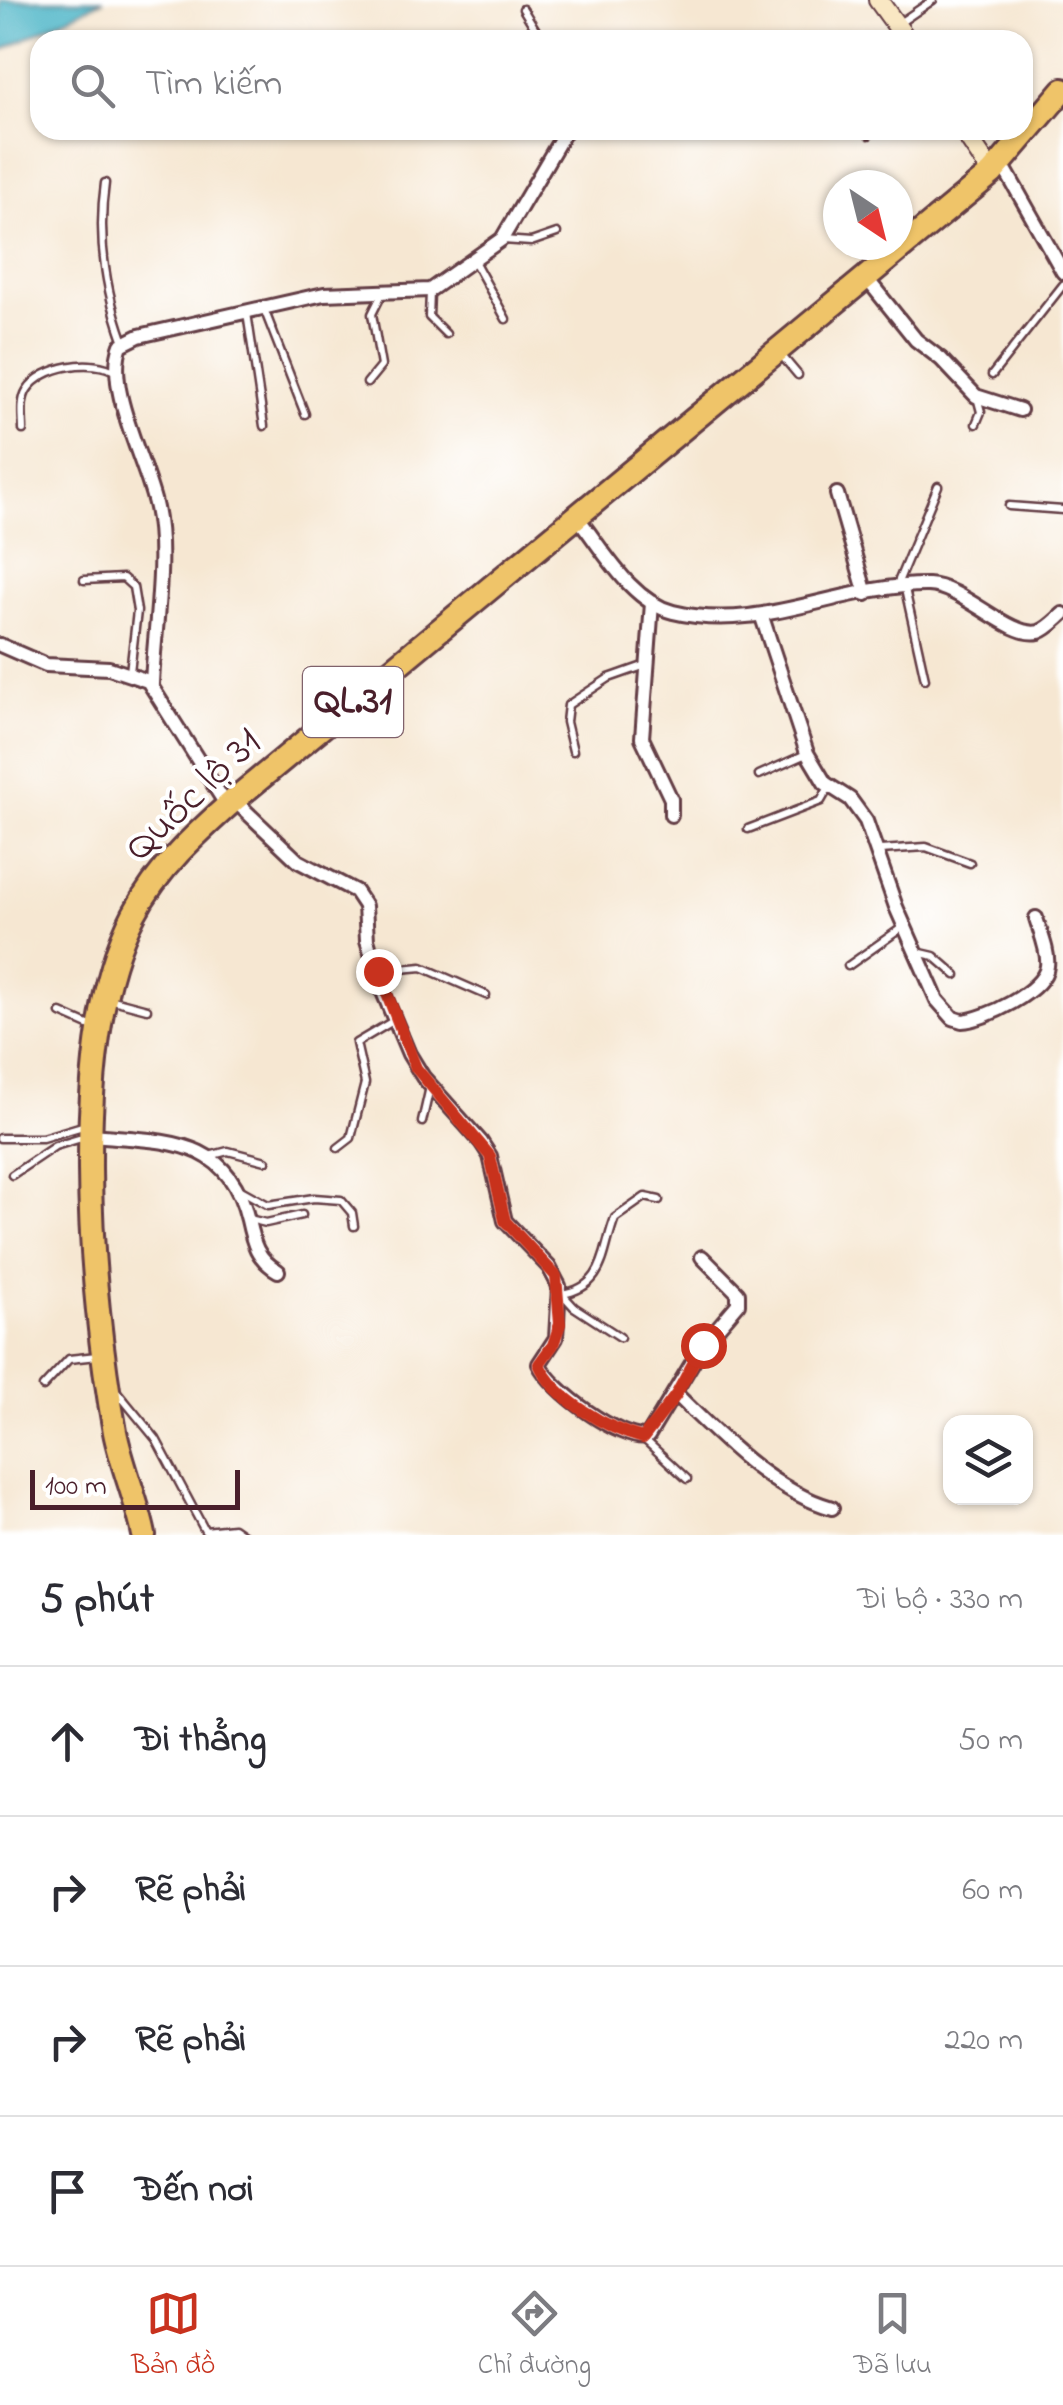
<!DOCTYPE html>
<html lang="vi">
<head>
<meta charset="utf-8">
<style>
  :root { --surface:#fff; --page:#f7f7f7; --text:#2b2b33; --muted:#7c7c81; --line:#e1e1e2; --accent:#c8321e }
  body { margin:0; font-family:"Indie Flower",sans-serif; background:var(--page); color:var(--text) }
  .controls { position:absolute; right:30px; bottom:30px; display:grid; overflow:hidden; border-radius:20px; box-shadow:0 2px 8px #0004 }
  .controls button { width:90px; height:90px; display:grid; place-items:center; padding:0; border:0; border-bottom:2px solid var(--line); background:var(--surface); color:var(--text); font:50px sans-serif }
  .compass { position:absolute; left:823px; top:170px; width:90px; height:90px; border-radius:50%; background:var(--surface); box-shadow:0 2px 8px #0004; rotate:145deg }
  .scale { position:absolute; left:30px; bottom:25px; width:210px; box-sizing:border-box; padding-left:10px; border:5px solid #4a1f2b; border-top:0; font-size:28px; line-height:35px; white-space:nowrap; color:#4a1f2b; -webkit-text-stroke:8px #fff; paint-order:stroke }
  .stop { position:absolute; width:30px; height:30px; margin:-22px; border:8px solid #c8321e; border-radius:50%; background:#fff }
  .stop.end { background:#c8321e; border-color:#fff; box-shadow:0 2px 10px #0008 }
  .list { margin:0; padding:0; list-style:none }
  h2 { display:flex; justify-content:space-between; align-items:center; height:130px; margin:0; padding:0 40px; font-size:42px }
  h2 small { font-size:32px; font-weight:400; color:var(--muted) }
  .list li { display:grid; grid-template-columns:65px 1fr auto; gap:30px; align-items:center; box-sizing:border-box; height:150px; padding:0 40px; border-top:2px solid var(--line) }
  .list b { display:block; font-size:38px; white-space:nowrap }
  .list em { font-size:32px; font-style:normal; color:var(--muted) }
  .icon { flex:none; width:55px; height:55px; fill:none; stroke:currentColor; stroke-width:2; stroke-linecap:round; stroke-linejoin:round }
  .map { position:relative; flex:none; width:1063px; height:1535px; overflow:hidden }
  .search { position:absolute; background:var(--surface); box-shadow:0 2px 8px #0004; left:30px; right:30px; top:30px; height:110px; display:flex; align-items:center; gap:25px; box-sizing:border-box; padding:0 35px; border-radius:30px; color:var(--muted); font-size:38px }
  .sheet { height:730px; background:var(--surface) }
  nav { display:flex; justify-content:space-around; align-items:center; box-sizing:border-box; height:140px; border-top:2px solid var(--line); background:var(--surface); font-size:28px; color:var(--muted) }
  nav a { display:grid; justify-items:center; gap:5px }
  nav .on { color:var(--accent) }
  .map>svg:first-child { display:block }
</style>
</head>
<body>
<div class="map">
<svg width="1063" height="1535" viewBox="0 0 1063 1535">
  <rect width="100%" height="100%" fill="#fff"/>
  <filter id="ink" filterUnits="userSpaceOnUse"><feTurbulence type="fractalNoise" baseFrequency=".01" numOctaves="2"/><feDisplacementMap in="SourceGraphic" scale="20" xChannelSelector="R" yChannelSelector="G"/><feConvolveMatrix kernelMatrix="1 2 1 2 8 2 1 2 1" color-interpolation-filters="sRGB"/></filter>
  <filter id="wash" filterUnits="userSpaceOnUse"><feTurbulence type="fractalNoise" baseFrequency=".0048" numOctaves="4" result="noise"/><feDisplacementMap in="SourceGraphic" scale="40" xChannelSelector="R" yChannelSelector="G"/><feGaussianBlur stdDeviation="2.25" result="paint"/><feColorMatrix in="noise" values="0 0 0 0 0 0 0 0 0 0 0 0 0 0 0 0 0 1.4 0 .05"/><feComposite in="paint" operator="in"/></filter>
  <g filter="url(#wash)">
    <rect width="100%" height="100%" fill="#f6e7d2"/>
    <polygon fill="#48b4c6" stroke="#496a78" stroke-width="2.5" points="0,0 104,0 0,51"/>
  </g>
  <g filter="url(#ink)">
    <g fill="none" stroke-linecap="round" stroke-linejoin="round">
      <defs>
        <g id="lane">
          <polyline points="523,9 542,40"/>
          <polyline points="898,24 933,0"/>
          <polyline points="869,135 871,130"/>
          <path d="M105,183C97,238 105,290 124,342"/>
          <polyline points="503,240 531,242 557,233"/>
          <polyline points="474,261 506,319"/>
          <polyline points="430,292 429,317 446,334"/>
          <polyline points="264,309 305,414"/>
          <polyline points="247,313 264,426"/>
          <polyline points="782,356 798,375"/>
          <polyline points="992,375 1063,285"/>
          <polyline points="367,383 381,366 372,314 382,294"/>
          <polyline points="976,424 981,412 977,397"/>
          <path d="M23,430C23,418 20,401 27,390C43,365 93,358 116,372"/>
          <polyline points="1009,506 1063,510"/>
          <polyline points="84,580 123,578 133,587 137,611 130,672"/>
          <polyline points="896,587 938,486"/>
          <polyline points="905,589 925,679"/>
          <polyline points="573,751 566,722 568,705 609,678 646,665"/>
          <polyline points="759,775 806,754"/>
          <polyline points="748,829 821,801 829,787"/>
          <polyline points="880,850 926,847 970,863"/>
          <polyline points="917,952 934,956 956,975"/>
          <polyline points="848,966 903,927"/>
          <polyline points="379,971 422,967 486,995"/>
          <polyline points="109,999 147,1009"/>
          <polyline points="61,1013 95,1028"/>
          <polyline points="422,1122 430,1087"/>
          <polyline points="0,1138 42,1138 86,1125"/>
          <polyline points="338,1148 351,1138 365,1083 356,1043 393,1021"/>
          <polyline points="209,1156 228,1151 266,1161"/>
          <polyline points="12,1175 55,1146 85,1137"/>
          <polyline points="239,1189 268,1205 314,1198 341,1200 352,1213 354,1226"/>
          <polyline points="249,1219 266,1223 302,1215"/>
          <path d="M561,1294C607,1287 602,1250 615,1218L645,1197L659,1200"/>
          <polyline points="563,1295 574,1307 620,1337"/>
          <polyline points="43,1387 69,1359 97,1356"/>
          <polyline points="114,1388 156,1439 205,1531 233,1528 243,1535"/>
          <polyline points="644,1439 687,1479"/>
        </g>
        <g id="street">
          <polyline points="1002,164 1063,272"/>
          <polyline points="867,279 916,340 941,359 976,396 1020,410"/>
          <polyline points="837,494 866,594"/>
          <path d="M577,517C603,549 630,601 673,612C762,634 841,584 928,585C963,586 1010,639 1039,632C1048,629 1056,620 1063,614"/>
          <polyline points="652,603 642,738 671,799 671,815"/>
          <path d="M762,617L807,753L825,783L850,799L866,821L896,907L937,1000L953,1018L962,1021C984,1020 1045,991 1047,966C1049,952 1040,932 1036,918"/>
          <polyline points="0,645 46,665 109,668 148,681 227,806"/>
          <path d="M152,684C154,631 167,559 156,508C147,463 104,388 121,345L139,336L324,294L430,290L502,239L566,130"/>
          <path d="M234,800L298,861L355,891L365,906L367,940L383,992L409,1054L423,1077L481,1142L490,1156L505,1221L549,1267L559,1286L556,1338L539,1364C550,1389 622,1443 648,1436L703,1345L738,1304V1293L702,1257"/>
          <path d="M93,1135C163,1142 228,1135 248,1220C253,1243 257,1259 278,1271"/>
          <path d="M677,1395C720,1437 772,1491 832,1508"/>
        </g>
        <g id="secondary">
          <polyline points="878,0 907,40"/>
          <polyline points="963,130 992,173"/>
        </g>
        <path id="highway" d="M144,1535C137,1500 122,1467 115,1432C90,1294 67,1041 134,914C158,868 196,834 234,800L992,173L1063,90"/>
      </defs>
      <use href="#lane" stroke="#643d44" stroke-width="11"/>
      <use href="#street" stroke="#643d44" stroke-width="18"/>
      <use href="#secondary" stroke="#643d44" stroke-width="22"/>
      <use href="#highway" stroke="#643d44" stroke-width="28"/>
      <use href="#lane" stroke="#fff" stroke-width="6"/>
      <use href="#street" stroke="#fff" stroke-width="12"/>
      <use href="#secondary" stroke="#f9e7c3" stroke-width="18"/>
      <use href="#highway" stroke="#efc469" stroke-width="22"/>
    </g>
  </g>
  <g fill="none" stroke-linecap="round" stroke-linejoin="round" filter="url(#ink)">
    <path stroke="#c8321e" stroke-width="12" d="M378,971L416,1068L490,1156L505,1221L556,1276L560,1324L553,1345L539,1364C554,1399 608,1429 643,1438L676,1395L703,1345"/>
  </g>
  <g text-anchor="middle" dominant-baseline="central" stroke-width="8" stroke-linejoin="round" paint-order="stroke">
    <rect fill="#fff" stroke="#80626b" stroke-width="2.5" x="303" y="667" width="100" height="70" rx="8"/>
    <g font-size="40" font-weight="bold" fill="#4a1f2b">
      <text x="353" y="702">QL.31</text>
    </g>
    <g font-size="42" fill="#4a1f2b" stroke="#fff">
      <text transform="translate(194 796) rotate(-44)">Quốc lộ 31</text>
    </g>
  </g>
</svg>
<div class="controls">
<button><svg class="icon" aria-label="layers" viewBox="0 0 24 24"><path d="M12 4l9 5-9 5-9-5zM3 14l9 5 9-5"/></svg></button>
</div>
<svg class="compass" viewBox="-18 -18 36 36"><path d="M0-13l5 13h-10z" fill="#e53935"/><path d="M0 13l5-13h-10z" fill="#7c7c81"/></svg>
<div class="scale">100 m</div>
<div class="stop" style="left:703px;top:1345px"></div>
<div class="stop end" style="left:378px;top:971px"></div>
<div class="search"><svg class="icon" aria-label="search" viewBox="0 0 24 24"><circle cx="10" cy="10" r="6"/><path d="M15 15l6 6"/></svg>Tìm kiếm</div>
</div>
<section class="sheet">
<h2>5 phút<small>Đi bộ · 330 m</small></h2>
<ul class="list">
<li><svg class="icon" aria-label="ahead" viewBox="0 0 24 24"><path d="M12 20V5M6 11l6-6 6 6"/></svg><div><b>Đi thẳng</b></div><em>50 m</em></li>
<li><svg class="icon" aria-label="right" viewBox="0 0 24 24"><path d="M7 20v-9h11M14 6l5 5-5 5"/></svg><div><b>Rẽ phải</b></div><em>60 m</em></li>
<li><svg class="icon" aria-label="right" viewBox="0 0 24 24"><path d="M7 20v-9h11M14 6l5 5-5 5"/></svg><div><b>Rẽ phải</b></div><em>220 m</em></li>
<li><svg class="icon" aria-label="arrive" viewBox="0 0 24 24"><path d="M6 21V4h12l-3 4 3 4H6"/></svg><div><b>Đến nơi</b></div></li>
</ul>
</section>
<nav>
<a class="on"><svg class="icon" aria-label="map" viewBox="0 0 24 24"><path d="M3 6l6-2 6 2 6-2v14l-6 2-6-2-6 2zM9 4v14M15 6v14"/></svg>Bản đồ</a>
<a><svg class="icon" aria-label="directions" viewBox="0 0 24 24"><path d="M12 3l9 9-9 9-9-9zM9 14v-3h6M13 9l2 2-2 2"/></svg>Chỉ đường</a>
<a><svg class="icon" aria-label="saved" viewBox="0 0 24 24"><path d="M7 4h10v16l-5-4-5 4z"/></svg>Đã lưu</a>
</nav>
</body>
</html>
